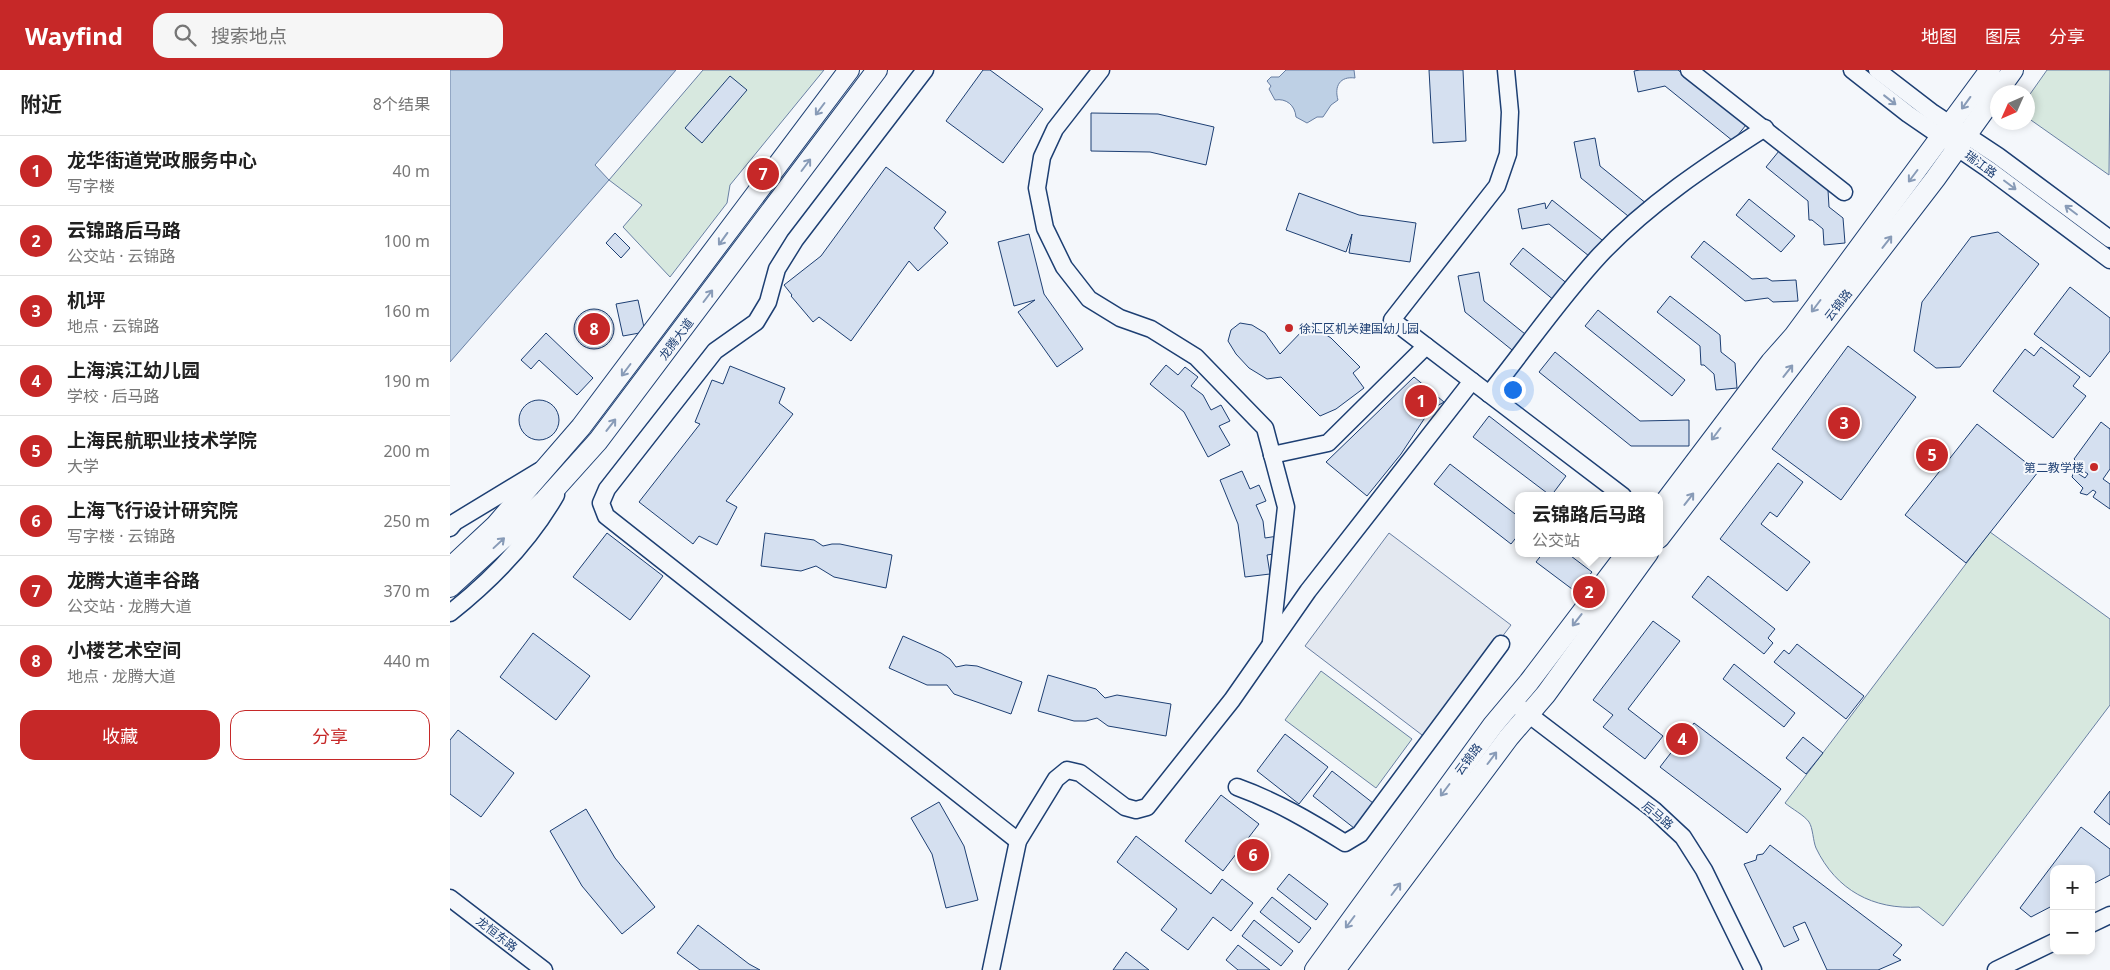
<!DOCTYPE html>
<html lang="zh">
<head>
<meta charset="utf-8">
<style>
  :root { --surface:#fff; --page:#f6f6f6; --text:#222; --muted:#767676; --line:#e0e0e0; --accent:#c62828 }
  body { margin:0; font-family:"Noto Sans","Noto Sans SC",sans-serif; background:var(--page); color:var(--text) }
  .controls { position:absolute; right:15px; bottom:15px; display:grid; overflow:hidden; border-radius:10px; box-shadow:0 2px 8px #0003 }
  .controls button { width:45px; height:45px; display:grid; place-items:center; padding:0; border:0; border-bottom:1px solid var(--line); background:var(--surface); color:var(--text); font:25px sans-serif }
  .compass { position:absolute; left:1540px; top:15px; width:45px; height:45px; border-radius:50%; background:var(--surface); box-shadow:0 2px 8px #0003; rotate:225deg }
  .you { position:absolute; left:1062px; top:319px; width:18px; height:18px; margin:-12px; border:4px solid #fff; border-radius:50%; background:#1a73e8; box-shadow:0 0 0 8px #1a73e833 }
  .badge { display:grid; place-items:center; width:32px; height:32px; border-radius:50%; background:var(--accent); color:#fff; font-size:16px; font-weight:700 }
  .pin { position:absolute; translate:-50% -50%; border:2px solid #fff; box-shadow:0 1px 5px #0006 }
  .popup { position:absolute; left:1065px; top:422px; width:148px; height:65px; box-sizing:border-box; display:grid; place-content:center; border-radius:10px; background:var(--surface); filter:drop-shadow(0 1px 4px #0005); font-size:16px; white-space:nowrap; color:var(--muted) }
  .popup b { font-size:19px; color:var(--text) }
  .popup::after { content:''; position:absolute; left:50%; top:100%; margin-left:-10px; border:10px solid transparent; border-top-color:var(--surface) }
  .list { margin:0; padding:0; list-style:none }
  h2 { display:flex; justify-content:space-between; align-items:center; height:65px; margin:0; padding:0 20px; font-size:21px }
  h2 small { font-size:16px; font-weight:400; color:var(--muted) }
  .list li { display:grid; grid-template-columns:32px 1fr auto; gap:15px; align-items:center; box-sizing:border-box; height:70px; padding:0 20px; border-top:1px solid var(--line) }
  .list b { display:block; font-size:19px; white-space:nowrap }
  .list p { margin:0; font-size:16px; white-space:nowrap; color:var(--muted) }
  .list em { font-size:16px; font-style:normal; color:var(--muted) }
  .actions { display:flex; gap:10px; padding:15px 20px }
  .actions a { flex:1; padding:11px 0; border:1px solid var(--accent); border-radius:15px; text-align:center; font-size:18px; color:var(--accent) }
  .actions .main { background:var(--accent); color:#fff }
  .icon { flex:none; width:28px; height:28px; fill:none; stroke:currentColor; stroke-width:2; stroke-linecap:round; stroke-linejoin:round }
  .map { position:relative; flex:none; width:1660px; height:900px; overflow:hidden }
  header { display:flex; align-items:center; gap:30px; box-sizing:border-box; height:70px; padding:0 25px; background:var(--accent); color:#fff }
  header strong { font-size:24px }
  nav { display:flex; gap:28px; margin-inline-start:auto; font-size:18px }
  .search { width:350px; height:45px; background:var(--page); display:flex; align-items:center; gap:12px; box-sizing:border-box; padding:0 18px; border-radius:15px; color:var(--muted); font-size:19px }
  main { display:flex }
  aside { flex:1; background:var(--surface) }
  .map>svg:first-child { display:block }
</style>
</head>
<body>
<header>
<strong>Wayfind</strong>
<div class="search"><svg class="icon" aria-label="search" viewBox="0 0 24 24"><circle cx="10" cy="10" r="6"/><path d="M15 15l6 6"/></svg>搜索地点</div>
<nav><a>地图</a><a>图层</a><a>分享</a></nav>
</header>
<main>
<aside>
<h2>附近<small>8个结果</small></h2>
<ul class="list">
<li><span class="badge">1</span><div><b>龙华街道党政服务中心</b><p>写字楼</p></div><em>40 m</em></li>
<li><span class="badge">2</span><div><b>云锦路后马路</b><p>公交站 · 云锦路</p></div><em>100 m</em></li>
<li><span class="badge">3</span><div><b>机坪</b><p>地点 · 云锦路</p></div><em>160 m</em></li>
<li><span class="badge">4</span><div><b>上海滨江幼儿园</b><p>学校 · 后马路</p></div><em>190 m</em></li>
<li><span class="badge">5</span><div><b>上海民航职业技术学院</b><p>大学</p></div><em>200 m</em></li>
<li><span class="badge">6</span><div><b>上海飞行设计研究院</b><p>写字楼 · 云锦路</p></div><em>250 m</em></li>
<li><span class="badge">7</span><div><b>龙腾大道丰谷路</b><p>公交站 · 龙腾大道</p></div><em>370 m</em></li>
<li><span class="badge">8</span><div><b>小楼艺术空间</b><p>地点 · 龙腾大道</p></div><em>440 m</em></li>
</ul>
<div class="actions"><a class="main">收藏</a><a>分享</a></div>
</aside>
<div class="map">
<svg width="1660" height="900" viewBox="0 0 1660 900">
  <rect width="100%" height="100%" fill="#f4f7fb"/>
  <g fill="#d7e8df" stroke="#687fa3">
    <polygon points="253,0 374,0 280,115 277,133 220,207 173,157 192,135 159,110"/>
    <polygon points="1597,0 1660,0 1659,105 1578,48 1578,27"/>
    <path d="M1540,462L1660,549V635L1493,856L1469,837C1423,840 1386,820 1366,778C1363,771 1363,758 1359,752C1354,745 1342,739 1335,733Z"/>
    <polygon points="871,601 962,669 926,718 835,650"/>
  </g>
  <polygon fill="#e3e8f0" stroke="#687fa3" points="939,463 1061,555 976,668 855,576"/>
  <g fill="#bed0e5" stroke="#687fa3">
    <polygon points="0,0 226,0 145,95 159,110 0,292"/>
    <path d="M836,0H904L905,8C890,6 884,16 888,30L881,35L873,47H867L857,53L846,47C845,35 836,28 825,30L819,19L821,16L817,11L821,7H829Z"/>
  </g>
  <g fill="#d5e0f0" stroke="#1d3f73">
    <polygon points="533,0 540,0 593,39 553,93 496,51"/>
    <polygon points="979,0 1013,0 1016,71 983,73"/>
    <polygon points="1190,0 1228,0 1296,55 1283,71 1215,16 1188,22 1184,1"/>
    <polygon points="280,6 297,20 252,73 235,58"/>
    <polygon points="641,43 708,44 764,57 756,95 700,82 641,81"/>
    <polygon points="1145,68 1150,96 1197,134 1183,150 1131,108 1124,72"/>
    <polygon points="1329,81 1378,120 1379,137 1393,148 1395,173 1374,175 1373,159 1362,150 1359,150 1358,131 1316,97"/>
    <polygon points="436,97 496,142 484,158 498,173 468,201 459,191 401,271 369,247 363,252 341,226 342,225 334,215 371,186"/>
    <polygon points="849,123 909,145 966,153 960,192 899,183 902,164 896,182 836,160"/>
    <polygon points="1299,129 1345,166 1331,182 1286,145"/>
    <polygon points="1102,130 1157,174 1144,190 1099,154 1072,159 1068,139 1095,133 1096,139"/>
    <polygon points="1548,162 1589,194 1510,297 1486,298 1464,281 1472,232 1521,167"/>
    <polygon points="165,163 180,178 171,188 156,173"/>
    <polygon points="579,164 594,224 633,279 607,297 568,242 585,230 564,236 548,172"/>
    <polygon points="1254,171 1302,209 1317,208 1322,211 1346,210 1348,231 1323,232 1318,228 1295,231 1241,187"/>
    <polygon points="1073,178 1119,215 1105,231 1060,194"/>
    <polygon points="1029,202 1034,231 1080,268 1067,284 1015,242 1008,206"/>
    <polygon points="1620,217 1660,248 1660,281 1640,307 1584,264"/>
    <polygon points="1220,226 1270,265 1271,282 1285,293 1287,318 1266,320 1264,304 1254,295 1251,295 1250,276 1207,242"/>
    <polygon points="188,230 195,262 173,266 166,234"/>
    <circle cx="144" cy="259" r="20"/>
    <polygon points="1148,240 1235,310 1222,326 1135,256"/>
    <polygon points="790,253 802,255 815,263 830,284 856,257 864,257 881,268 910,297 903,303 914,318 886,339 870,346 831,307 817,309 799,298 786,284 778,271 781,260"/>
    <polygon points="96,263 143,308 127,325 89,290 81,299 71,290"/>
    <polygon points="1398,276 1466,327 1391,430 1322,379"/>
    <polygon points="1591,277 1630,307 1623,316 1636,326 1603,368 1543,321 1575,279 1584,286"/>
    <polygon points="1105,282 1190,351 1239,350 1239,376 1181,376 1089,302"/>
    <polygon points="716,295 728,305 735,297 748,307 741,316 753,325 761,340 771,335 780,351 769,356 780,375 758,387 734,342 700,314"/>
    <polygon points="280,296 335,318 329,333 343,344 276,431 287,437 267,475 249,466 243,474 189,432 250,354 245,352 262,310 273,314"/>
    <polygon points="964,307 994,332 980,340 951,384 917,426 876,392"/>
    <circle cx="89" cy="350" r="20"/>
    <polygon points="1039,346 1116,406 1101,426 1023,367"/>
    <polygon points="1651,352 1660,359 1660,399 1653,409 1660,414 1660,439 1643,427 1646,422 1643,420 1637,425 1630,423 1633,418 1622,407 1624,401 1635,408 1638,404 1625,395 1627,392 1624,389"/>
    <polygon points="1527,354 1588,402 1516,493 1455,445"/>
    <polygon points="1328,393 1353,412 1327,447 1320,442 1311,454 1360,492 1337,521 1270,469"/>
    <polygon points="1000,394 1069,447 1069,464 1061,474 984,414"/>
    <polygon points="792,401 800,419 809,415 816,431 806,435 813,451 815,468 828,466 830,483 817,485 820,504 795,507 788,454 770,410"/>
    <polygon points="157,463 213,506 180,550 123,507"/>
    <polygon points="315,463 364,470 373,476 382,474 390,474 442,485 436,518 384,507 366,496 351,501 311,496"/>
    <polygon points="1093,483 1117,483 1142,502 1126,522 1086,492"/>
    <polygon points="1258,506 1325,559 1318,568 1323,573 1314,584 1242,527"/>
    <polygon points="1203,551 1230,571 1178,639 1213,666 1195,689 1153,657 1163,645 1143,630"/>
    <polygon points="83,563 140,606 106,650 50,607"/>
    <polygon points="453,566 491,583 500,589 506,597 516,595 527,596 572,612 561,644 504,624 497,615 477,615 439,598"/>
    <polygon points="1347,574 1414,626 1396,649 1324,592 1334,580 1339,584"/>
    <polygon points="1284,594 1345,643 1334,657 1273,609"/>
    <polygon points="598,605 646,619 655,628 667,625 721,634 716,666 658,656 647,648 636,651 624,651 588,641"/>
    <polygon points="1244,653 1331,719 1297,763 1210,697"/>
    <polygon points="8,660 64,703 31,747 0,724 0,670"/>
    <polygon points="835,664 878,697 849,734 807,701"/>
    <polygon points="1353,667 1373,683 1356,704 1336,688"/>
    <polygon points="882,701 923,733 904,758 863,726"/>
    <polygon points="1660,721 1660,755 1644,742"/>
    <polygon points="771,725 809,754 773,801 735,771"/>
    <polygon points="489,732 514,776 528,830 496,838 482,784 461,748"/>
    <polygon points="136,739 165,788 205,837 172,864 132,816 100,761"/>
    <polygon points="1631,757 1660,779 1660,805 1641,815 1641,799 1604,799 1604,835 1581,847 1570,838"/>
    <polygon points="686,766 761,824 772,809 803,833 781,861 763,847 738,880 711,860 727,839 667,792"/>
    <polygon points="1320,775 1452,875 1443,885 1451,890 1428,900 1377,900 1355,852 1343,857 1349,870 1334,877 1294,794 1306,790 1307,785 1313,784"/>
    <polygon points="839,804 878,834 866,850 827,819"/>
    <polygon points="822,827 861,858 849,873 810,842"/>
    <polygon points="804,850 843,881 831,896 792,866"/>
    <polygon points="248,855 299,894 310,900 250,900 227,883"/>
    <polygon points="788,875 820,900 788,900 776,890"/>
    <polygon points="676,882 699,900 663,900"/>
  </g>
  <g fill="none" stroke-linecap="round" stroke-linejoin="round">
    <defs>
      <g id="minor">
        <polyline points="475,0 345,170 327,199 318,232 306,252 265,281 157,419 151,433 156,446 568,771"/>
        <polyline points="651,0 605,59 592,87 587,118 595,158 614,197 639,229 670,248 701,259 746,287 815,358 836,437 821,572"/>
        <polyline points="1056,0 1060,42 1058,84 1047,116 942,250 1173,426"/>
        <polyline points="1239,0 1394,122"/>
        <polyline points="1402,0 1458,44 1538,99 1660,190"/>
        <polyline points="1427,0 1483,43 1548,86 1660,169"/>
        <path d="M1039,324C1076,278 1110,228 1150,185C1198,134 1257,95 1315,58"/>
        <polyline points="822,385 878,373 976,276"/>
        <polyline points="0,458 5,452 89,401"/>
        <path d="M0,543C43,509 79,472 106,425"/>
        <polyline points="1069,637 1204,740 1233,767 1254,800 1303,900"/>
        <path d="M787,717C826,731 860,751 895,773L910,764L1051,574"/>
        <polyline points="0,828 94,900"/>
        <polyline points="1641,854 1660,845"/>
        <polyline points="541,900 568,771 606,709 617,700 630,703 675,737 686,740 697,737 782,630 858,521 1022,311"/>
        <polyline points="1546,900 1604,872"/>
      </g>
      <g id="major">
        <polyline points="1209,440 1321,292 1344,266 1540,0"/>
        <polyline points="1209,468 1485,109 1563,0"/>
        <polyline points="0,498 46,455 131,357 399,0"/>
        <polyline points="0,517 95,430 148,371 427,0"/>
        <polyline points="865,900 1043,655 1079,612 1177,483"/>
        <polyline points="885,900 1059,667 1096,624 1198,483"/>
      </g>
    </defs>
    <use href="#minor" stroke="#1d3f73" stroke-width="19"/>
    <use href="#major" stroke="#1d3f73" stroke-width="22"/>
    <use href="#minor" stroke="#f4f7fb" stroke-width="16"/>
    <use href="#major" stroke="#f4f7fb" stroke-width="20"/>
  </g>
  <defs><path id="oneway-shaft" d="M-6 0H5M1.5-3L5.5 0L1.5 3" fill="none" stroke-width="1.6" stroke-linecap="round" stroke-linejoin="round" transform="scale(1.25)"/></defs>
  <g stroke="#889bb7">
    <use href="#oneway-shaft" transform="translate(1440 30) rotate(38)"/>
    <use href="#oneway-shaft" transform="translate(1516 33) rotate(126)"/>
    <use href="#oneway-shaft" transform="translate(370 39) rotate(127)"/>
    <use href="#oneway-shaft" transform="translate(356 95) rotate(-53)"/>
    <use href="#oneway-shaft" transform="translate(1463 106) rotate(127)"/>
    <use href="#oneway-shaft" transform="translate(1560 115) rotate(37)"/>
    <use href="#oneway-shaft" transform="translate(1621 140) rotate(-143)"/>
    <use href="#oneway-shaft" transform="translate(273 169) rotate(126)"/>
    <use href="#oneway-shaft" transform="translate(1437 172) rotate(-52)"/>
    <use href="#oneway-shaft" transform="translate(258 226) rotate(-53)"/>
    <use href="#oneway-shaft" transform="translate(1366 236) rotate(127)"/>
    <use href="#oneway-shaft" transform="translate(176 300) rotate(127)"/>
    <use href="#oneway-shaft" transform="translate(1338 301) rotate(-52)"/>
    <use href="#oneway-shaft" transform="translate(161 355) rotate(-52)"/>
    <use href="#oneway-shaft" transform="translate(1266 364) rotate(127)"/>
    <use href="#oneway-shaft" transform="translate(1239 429) rotate(-52)"/>
    <use href="#oneway-shaft" transform="translate(49 473) rotate(-43)"/>
    <use href="#oneway-shaft" transform="translate(1127 550) rotate(128)"/>
    <use href="#oneway-shaft" transform="translate(1042 688) rotate(-53)"/>
    <use href="#oneway-shaft" transform="translate(995 720) rotate(127)"/>
    <use href="#oneway-shaft" transform="translate(946 819) rotate(-53)"/>
    <use href="#oneway-shaft" transform="translate(900 852) rotate(127)"/>
  </g>
  <g fill="#c62828" stroke="#f4f7fb" stroke-width="2">
    <circle cx="839" cy="258" r="5"/>
    <circle cx="1644" cy="397" r="5"/>
  </g>
  <g text-anchor="middle" dominant-baseline="central" stroke-width="4" stroke-linejoin="round" paint-order="stroke">
    <g font-size="12" fill="#1d3f73" stroke="#f4f7fb">
      <text transform="translate(1531 94) rotate(36)">瑞江路</text>
      <text transform="translate(1388 235) rotate(-52)">云锦路</text>
      <text transform="translate(226 269) rotate(-53)">龙腾大道</text>
      <text transform="translate(1018 689) rotate(-53)">云锦路</text>
      <text transform="translate(1208 745) rotate(40)">后马路</text>
      <text transform="translate(47 864) rotate(38)">龙恒东路</text>
    </g>
    <g font-size="12" fill="#1d3f73" stroke="#f4f7fb" text-anchor="start">
      <text x="849" y="258">徐汇区机关建国幼儿园</text>
      <text x="1634" y="397" text-anchor="end">第二教学楼</text>
    </g>
  </g>
</svg>
<div class="controls">
<button>+</button>
<button>−</button>
</div>
<svg class="compass" viewBox="-18 -18 36 36"><path d="M0-13l5 13h-10z" fill="#e53935"/><path d="M0 13l5-13h-10z" fill="#767676"/></svg>
<div class="you"></div>
<div class="pin badge" style="left:971px;top:331px">1</div>
<div class="pin badge" style="left:1139px;top:522px">2</div>
<div class="popup"><b>云锦路后马路</b>公交站</div>
<div class="pin badge" style="left:1394px;top:353px">3</div>
<div class="pin badge" style="left:1232px;top:669px">4</div>
<div class="pin badge" style="left:1482px;top:385px">5</div>
<div class="pin badge" style="left:803px;top:785px">6</div>
<div class="pin badge" style="left:313px;top:104px">7</div>
<div class="pin badge" style="left:144px;top:259px">8</div>
</div>
</main>
</body>
</html>
